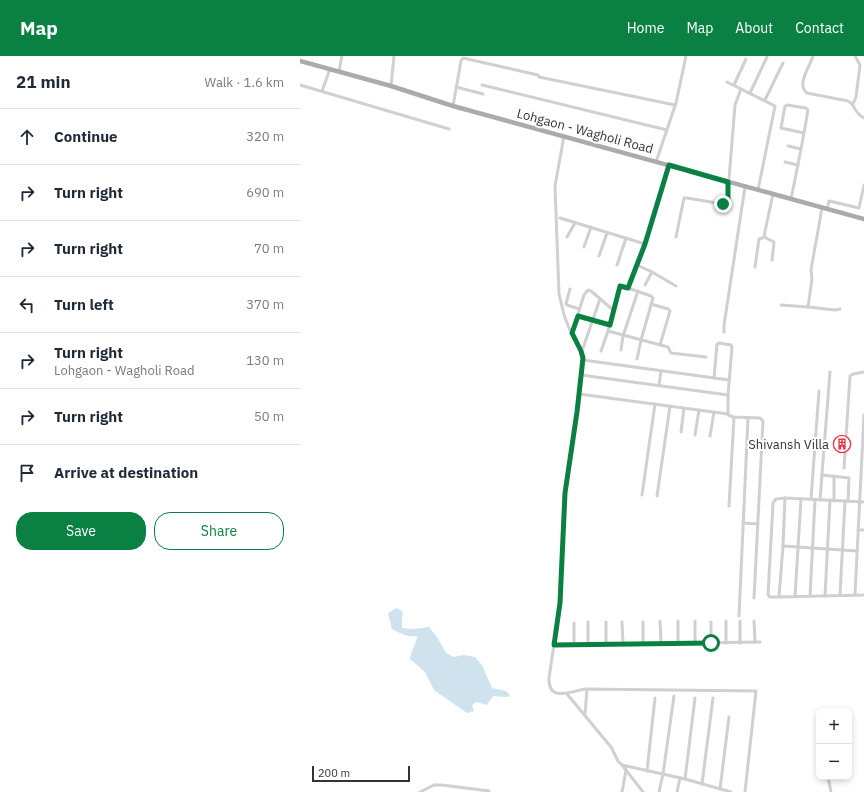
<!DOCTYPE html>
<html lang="en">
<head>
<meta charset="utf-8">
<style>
  :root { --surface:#fff; --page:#f2f2f3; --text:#1f2937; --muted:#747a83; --line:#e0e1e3; --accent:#0b8043 }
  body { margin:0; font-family:"IBM Plex Sans",sans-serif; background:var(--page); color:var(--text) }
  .controls { position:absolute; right:12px; bottom:12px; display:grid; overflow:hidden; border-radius:8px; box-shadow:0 2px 6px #0003 }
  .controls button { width:36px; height:36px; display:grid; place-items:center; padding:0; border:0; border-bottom:1px solid var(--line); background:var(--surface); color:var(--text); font:20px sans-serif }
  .scale { position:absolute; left:12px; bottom:10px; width:98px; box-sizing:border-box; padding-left:4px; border:2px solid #333; border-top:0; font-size:11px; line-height:14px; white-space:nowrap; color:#333; -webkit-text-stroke:3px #fff; paint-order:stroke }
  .stop { position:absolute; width:12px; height:12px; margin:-9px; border:3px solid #0b8043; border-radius:50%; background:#fff }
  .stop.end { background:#0b8043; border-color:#fff; box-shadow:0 1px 4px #0008 }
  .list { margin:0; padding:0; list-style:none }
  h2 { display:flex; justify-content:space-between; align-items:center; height:52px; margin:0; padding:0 16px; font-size:17px }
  h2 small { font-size:13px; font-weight:400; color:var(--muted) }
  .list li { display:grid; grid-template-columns:26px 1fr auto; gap:12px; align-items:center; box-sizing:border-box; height:56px; padding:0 16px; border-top:1px solid var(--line) }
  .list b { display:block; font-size:15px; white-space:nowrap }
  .list p { margin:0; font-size:13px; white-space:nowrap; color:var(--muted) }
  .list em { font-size:13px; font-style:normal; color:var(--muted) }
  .actions { display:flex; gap:8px; padding:12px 16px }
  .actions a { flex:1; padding:9px 0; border:1px solid var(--accent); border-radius:16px; text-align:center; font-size:14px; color:var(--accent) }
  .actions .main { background:var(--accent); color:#fff }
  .icon { flex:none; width:22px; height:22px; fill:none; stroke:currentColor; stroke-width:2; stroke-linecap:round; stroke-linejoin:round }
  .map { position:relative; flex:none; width:564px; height:736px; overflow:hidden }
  header { display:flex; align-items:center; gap:24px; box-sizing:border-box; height:56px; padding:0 20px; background:var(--accent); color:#fff }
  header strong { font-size:19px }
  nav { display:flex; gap:22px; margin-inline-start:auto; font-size:14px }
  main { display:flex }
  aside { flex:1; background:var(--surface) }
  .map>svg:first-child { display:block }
</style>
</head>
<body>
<header>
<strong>Map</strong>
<nav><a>Home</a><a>Map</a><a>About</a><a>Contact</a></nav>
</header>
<main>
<aside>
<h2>21 min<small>Walk · 1.6 km</small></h2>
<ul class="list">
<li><svg class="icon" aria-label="ahead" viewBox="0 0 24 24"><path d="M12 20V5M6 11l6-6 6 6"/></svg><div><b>Continue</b></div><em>320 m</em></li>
<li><svg class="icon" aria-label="right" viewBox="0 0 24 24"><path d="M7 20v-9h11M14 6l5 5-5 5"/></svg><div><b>Turn right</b></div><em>690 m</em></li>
<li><svg class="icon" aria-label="right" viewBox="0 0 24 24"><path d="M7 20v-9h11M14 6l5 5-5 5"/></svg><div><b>Turn right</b></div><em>70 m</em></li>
<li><svg class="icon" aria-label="left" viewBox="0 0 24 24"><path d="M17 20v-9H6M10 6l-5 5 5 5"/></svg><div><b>Turn left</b></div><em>370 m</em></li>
<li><svg class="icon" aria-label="right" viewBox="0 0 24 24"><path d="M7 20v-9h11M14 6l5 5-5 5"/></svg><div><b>Turn right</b><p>Lohgaon - Wagholi Road</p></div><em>130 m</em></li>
<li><svg class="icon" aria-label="right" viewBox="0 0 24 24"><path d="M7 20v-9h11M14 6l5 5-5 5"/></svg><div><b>Turn right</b></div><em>50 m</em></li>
<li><svg class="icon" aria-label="arrive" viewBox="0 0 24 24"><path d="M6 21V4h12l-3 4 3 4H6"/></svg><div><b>Arrive at destination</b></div></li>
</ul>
<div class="actions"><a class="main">Save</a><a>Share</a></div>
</aside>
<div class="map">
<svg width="564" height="736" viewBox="0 0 564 736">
  <rect width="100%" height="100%" fill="#fff"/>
  <path fill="#cfe2ee" d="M97,552L103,556L102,562V572L114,573L129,571L137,581L146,597L154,601L164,599L175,601L182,609L192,632L206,635L210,639L208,641L193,640L187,649L176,646L172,649L174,655L167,657L134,634L125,616L110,603C111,594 116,589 117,580C109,582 99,577 92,573L88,557Z"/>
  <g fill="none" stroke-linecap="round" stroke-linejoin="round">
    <g stroke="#d0d0d0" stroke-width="3">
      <path d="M513,0C510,10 496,29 507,37L548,45C556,49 553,56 564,62"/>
      <polyline points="39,15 42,0"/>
      <polyline points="427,26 441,33"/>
      <polyline points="0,29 149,73"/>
      <polyline points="182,29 367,74"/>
      <polyline points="434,29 446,3"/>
      <polyline points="91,30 94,0"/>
      <polyline points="156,31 183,38"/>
      <polyline points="22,35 30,13"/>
      <polyline points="450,37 467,1"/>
      <polyline points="465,44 483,7"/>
      <polyline points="553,48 556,41 560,9 555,0"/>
      <polyline points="153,50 161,5 163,2 238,19 239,21 375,49"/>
      <path d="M264,80L255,130L259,238L264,259L269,272L281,295L283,302L277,356L265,437L260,547L249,622C248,647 272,635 285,633L456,635L445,736"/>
      <polyline points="488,90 501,93"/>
      <polyline points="356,106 376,47 386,0"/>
      <polyline points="485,106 498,109"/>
      <polyline points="369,109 345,188 328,232 320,230 308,275 368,291 371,297 406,301"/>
      <path d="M491,143C497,114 503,84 508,54L506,52L487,49L485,50L481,72L504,77"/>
      <polyline points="522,152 511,214 512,223 508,251 535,254 540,253"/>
      <polyline points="527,153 529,145 559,152 564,129"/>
      <polyline points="260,162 345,188"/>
      <polyline points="267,181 275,167"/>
      <polyline points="376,181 384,142 387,142 423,148 427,147 435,49 441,33 475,50 458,134"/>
      <polyline points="284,191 291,171"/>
      <polyline points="299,200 307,177"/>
      <polyline points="472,204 474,186 466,182 464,180 473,138"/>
      <polyline points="317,209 326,182"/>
      <polyline points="337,209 352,216 376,230"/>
      <polyline points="455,211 459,183 465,181"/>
      <polyline points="345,229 352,216"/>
      <polyline points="328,232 351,240 353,242 341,284 337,303"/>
      <polyline points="270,233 266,248 267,249 279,253"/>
      <polyline points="351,248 368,253 370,255 360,289"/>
      <polyline points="481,249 508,251"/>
      <polyline points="278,260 310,269"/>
      <polyline points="424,276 424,269 445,131"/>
      <polyline points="272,277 284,239 288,234 291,235 313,254"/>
      <polyline points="283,292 300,243"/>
      <polyline points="321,294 323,280 338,235"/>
      <polyline points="301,295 308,275"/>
      <polyline points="283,304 429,324"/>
      <polyline points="281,319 428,339"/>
      <polyline points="414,322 417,288 419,287 431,289 432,291 428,339 428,359 433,361 460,362 463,365 454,542"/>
      <polyline points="359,329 361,315"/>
      <polyline points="279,338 428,358"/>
      <polyline points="381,376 384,352"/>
      <polyline points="395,379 399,354"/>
      <polyline points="410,380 414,356"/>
      <polyline points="544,412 550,320 553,318 564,316"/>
      <polyline points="522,419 549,422 548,445"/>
      <polyline points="342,439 355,348"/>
      <polyline points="357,440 370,350"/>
      <polyline points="511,443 519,335"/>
      <polyline points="520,444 530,316"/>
      <polyline points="534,445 534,420"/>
      <polyline points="564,446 485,442 483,490 479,541 564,539"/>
      <polyline points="429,450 434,361"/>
      <polyline points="443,467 458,468"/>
      <polyline points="558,474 564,474"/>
      <polyline points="483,490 557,495"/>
      <polyline points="540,539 545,445"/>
      <polyline points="555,539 564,359"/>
      <polyline points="510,540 515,444"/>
      <polyline points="525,540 530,444"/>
      <polyline points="479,541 470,541 468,539 473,447 476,443 485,442"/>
      <polyline points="495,541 501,443"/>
      <polyline points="439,560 448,362"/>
      <polyline points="360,565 361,588"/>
      <polyline points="378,565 378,587"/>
      <polyline points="395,565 395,587"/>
      <polyline points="440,565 440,587"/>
      <polyline points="454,565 455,586"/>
      <polyline points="288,566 288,589"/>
      <polyline points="306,566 306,589"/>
      <polyline points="322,566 323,588"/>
      <polyline points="343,566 343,588"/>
      <polyline points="411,566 411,587"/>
      <polyline points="274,567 274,589"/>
      <polyline points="426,587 426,565"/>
      <polyline points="254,589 460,586"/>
      <polyline points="267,638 311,691 318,705 322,709 385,723 431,736"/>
      <polyline points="285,658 287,633"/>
      <polyline points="322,709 343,736"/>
      <polyline points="347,715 355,642"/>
      <polyline points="528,721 531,736"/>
      <polyline points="385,723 395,642"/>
      <polyline points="402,728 413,642"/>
      <polyline points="420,733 429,661"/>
      <polyline points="120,736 134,729 142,729 189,735"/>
      <polyline points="322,736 326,714"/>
      <polyline points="359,736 363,718 374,640"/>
      <polyline points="377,736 380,722"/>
    </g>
    <polyline stroke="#ababab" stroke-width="4.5" points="0,5 91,30 153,50 564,163"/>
  </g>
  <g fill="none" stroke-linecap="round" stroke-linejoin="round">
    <polyline stroke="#0b8043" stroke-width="5" points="411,587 254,589 260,547 265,437 277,356 283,302 281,295 272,277 278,260 310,269 320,230 328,232 345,188 369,109 428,126 428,145 427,146 423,148"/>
  </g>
  <defs>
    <symbol id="building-ring" viewBox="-11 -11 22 22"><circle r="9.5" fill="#fff" stroke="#e63946" stroke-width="1.5"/><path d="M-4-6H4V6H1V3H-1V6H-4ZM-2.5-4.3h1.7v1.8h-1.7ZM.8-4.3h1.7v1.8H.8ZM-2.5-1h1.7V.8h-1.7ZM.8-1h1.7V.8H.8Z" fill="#e63946"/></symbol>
  </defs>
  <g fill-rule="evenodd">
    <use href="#building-ring" x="532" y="378" width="20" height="20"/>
  </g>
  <g text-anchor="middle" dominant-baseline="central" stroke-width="4" stroke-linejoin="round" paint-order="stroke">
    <g font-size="13" fill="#333" stroke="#fff">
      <text transform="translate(285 75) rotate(15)">Lohgaon - Wagholi Road</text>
    </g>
    <g font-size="13" fill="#333" stroke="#fff" text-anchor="end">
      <text x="529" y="388">Shivansh Villa</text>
    </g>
  </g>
</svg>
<div class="controls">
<button>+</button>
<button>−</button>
</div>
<div class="scale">200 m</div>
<div class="stop" style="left:411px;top:587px"></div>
<div class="stop end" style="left:423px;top:148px"></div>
</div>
</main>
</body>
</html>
